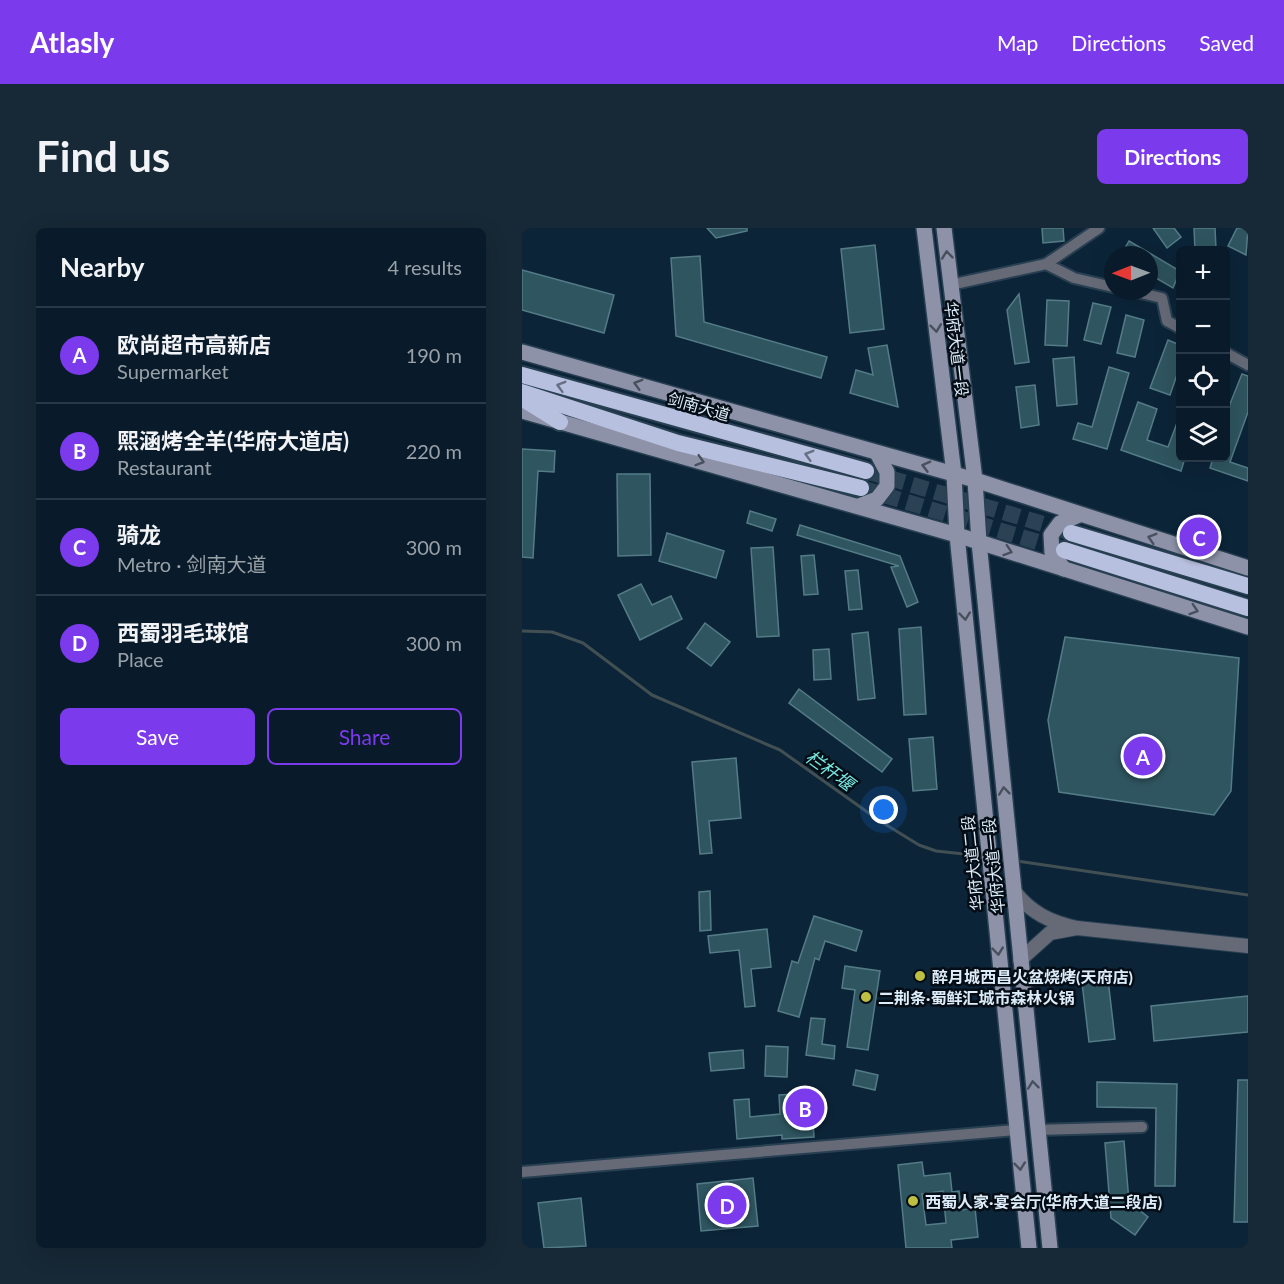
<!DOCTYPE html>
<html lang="en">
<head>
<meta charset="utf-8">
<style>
  :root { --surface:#091b2a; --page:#172836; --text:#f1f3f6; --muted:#99a1a8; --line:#293947; --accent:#7c3aed }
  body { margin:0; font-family:Lato,"Noto Sans SC",sans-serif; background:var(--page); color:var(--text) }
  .controls { position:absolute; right:18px; top:18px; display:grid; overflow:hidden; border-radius:9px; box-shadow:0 6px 24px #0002 }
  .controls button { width:54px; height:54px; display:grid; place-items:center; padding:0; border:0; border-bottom:2px solid var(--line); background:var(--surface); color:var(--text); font:30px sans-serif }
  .compass { position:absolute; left:582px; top:18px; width:54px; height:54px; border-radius:50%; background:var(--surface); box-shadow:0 6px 24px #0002; rotate:269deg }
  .you { position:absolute; left:362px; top:582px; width:21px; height:21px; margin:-15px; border:4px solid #fff; border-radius:50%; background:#1a73e8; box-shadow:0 0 0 9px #1a73e833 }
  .badge { display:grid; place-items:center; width:39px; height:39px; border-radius:50%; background:var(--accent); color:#fff; font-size:20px; font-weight:700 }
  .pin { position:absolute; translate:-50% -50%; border:3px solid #fff; box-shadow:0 2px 6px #0006 }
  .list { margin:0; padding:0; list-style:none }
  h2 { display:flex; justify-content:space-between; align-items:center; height:78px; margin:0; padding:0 24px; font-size:26px }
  h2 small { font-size:20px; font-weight:400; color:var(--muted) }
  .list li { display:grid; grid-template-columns:39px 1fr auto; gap:18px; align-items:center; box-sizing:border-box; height:96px; padding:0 24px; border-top:2px solid var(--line) }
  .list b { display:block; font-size:22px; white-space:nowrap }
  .list p { margin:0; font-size:20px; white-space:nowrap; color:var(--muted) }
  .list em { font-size:20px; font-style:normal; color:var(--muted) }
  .actions { display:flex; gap:12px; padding:18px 24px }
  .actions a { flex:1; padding:14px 0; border:2px solid var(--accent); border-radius:9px; text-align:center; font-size:21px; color:var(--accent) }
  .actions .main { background:var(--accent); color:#fff }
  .icon { flex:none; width:33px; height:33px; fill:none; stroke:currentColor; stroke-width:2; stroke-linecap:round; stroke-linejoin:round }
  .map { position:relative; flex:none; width:726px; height:1020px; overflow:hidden; border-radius:9px }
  header { display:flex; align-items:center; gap:36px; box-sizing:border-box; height:84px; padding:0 30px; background:var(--accent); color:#fff }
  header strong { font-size:28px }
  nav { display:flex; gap:33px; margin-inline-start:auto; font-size:21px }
  .intro { display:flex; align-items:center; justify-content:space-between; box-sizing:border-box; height:144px; padding:0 36px }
  h1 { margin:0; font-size:42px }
  .button { padding:15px 27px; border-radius:9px; background:var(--accent); color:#fff; font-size:21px; font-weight:700 }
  main { display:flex; gap:36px; padding:0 36px }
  aside { flex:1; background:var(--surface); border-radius:9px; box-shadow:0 6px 24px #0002 }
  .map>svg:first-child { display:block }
</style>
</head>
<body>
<header>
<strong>Atlasly</strong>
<nav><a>Map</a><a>Directions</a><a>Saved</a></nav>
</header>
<div class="intro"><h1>Find us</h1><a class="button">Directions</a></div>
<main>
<aside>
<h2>Nearby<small>4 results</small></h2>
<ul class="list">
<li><span class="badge">A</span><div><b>欧尚超市高新店</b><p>Supermarket</p></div><em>190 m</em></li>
<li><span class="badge">B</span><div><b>熙涵烤全羊(华府大道店)</b><p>Restaurant</p></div><em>220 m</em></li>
<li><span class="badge">C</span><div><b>骑龙</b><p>Metro · 剑南大道</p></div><em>300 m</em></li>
<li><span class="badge">D</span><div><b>西蜀羽毛球馆</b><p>Place</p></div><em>300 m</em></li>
</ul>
<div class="actions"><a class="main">Save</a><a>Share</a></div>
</aside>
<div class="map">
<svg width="726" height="1020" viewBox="0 0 726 1020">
  <rect width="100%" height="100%" fill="#0c2438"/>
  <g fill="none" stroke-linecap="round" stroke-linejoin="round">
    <g stroke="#425053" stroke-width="3">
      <polyline points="0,403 30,404 61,415 130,467 258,522 358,593 397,617 414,623 461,628"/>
      <polyline points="471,629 485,631"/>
      <polyline points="495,633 726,667"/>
    </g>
  </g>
  <g fill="#2f5560" stroke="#547c87" stroke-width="1.5" fill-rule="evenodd">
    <polygon points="185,0 225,0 225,3 194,10"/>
    <polygon points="520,0 541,0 542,13 521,15"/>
    <polygon points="631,0 652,0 659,9 645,20"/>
    <polygon points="672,0 693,0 694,21 673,22"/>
    <polygon points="715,0 726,0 724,27 706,18"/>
    <polygon points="607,13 658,43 651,60 627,46 627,27 599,27"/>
    <polygon points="353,17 362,101 328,105 319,21"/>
    <polygon points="178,28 182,94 305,129 299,150 154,108 149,30"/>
    <polygon points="0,42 92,67 82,105 0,82"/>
    <polygon points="497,66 507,134 493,136 485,82"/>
    <polygon points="525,72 547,73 545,118 523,117"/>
    <polygon points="571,75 589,79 579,116 562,112"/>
    <polygon points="604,87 622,92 613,129 595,125"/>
    <polygon points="646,112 658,117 658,138 648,167 628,160"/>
    <polygon points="365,117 376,179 328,165 334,142 351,147 346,120"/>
    <polygon points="552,129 555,176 535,178 531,131"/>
    <polygon points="587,139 607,145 585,221 551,211 556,195 570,199"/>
    <polygon points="720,146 726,148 726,184 708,234 726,240 726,253 688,240 691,230 704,230 704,186"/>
    <polygon points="513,157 517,197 499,200 494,159"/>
    <polygon points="616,174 635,181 625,212 646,219 658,187 658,230 663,230 659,243 599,222"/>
    <polygon points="0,221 33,223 32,244 16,243 11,330 0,329"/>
    <polygon points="95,246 128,246 129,327 96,328"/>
    <polygon points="228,283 254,291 250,303 225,295"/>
    <polygon points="278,297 378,328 396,374 385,379 369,339 377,338 275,307"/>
    <polygon points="145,305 202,323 194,350 137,333"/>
    <polygon points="251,319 257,408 235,409 229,320"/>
    <polygon points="292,327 296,366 282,367 279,328"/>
    <polygon points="336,342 340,381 327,382 323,343"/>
    <polygon points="119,356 130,377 149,368 160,391 118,412 96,367"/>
    <polygon points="183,395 208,414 189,438 165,420"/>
    <polygon points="399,399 404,486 382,487 377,401"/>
    <polygon points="346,404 353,470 336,472 330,406"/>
    <polygon points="543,409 717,430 709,563 692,587 537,564 526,492"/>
    <polygon points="307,421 309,451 292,452 291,422"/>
    <polygon points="277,461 370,531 360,544 267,475"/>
    <polygon points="411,509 415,561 391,563 387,511"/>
    <polygon points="214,530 219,590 187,593 190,625 178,626 170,534"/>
    <polygon points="188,663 189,702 178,703 177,664"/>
    <polygon points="292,688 340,703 334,723 303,713 297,732 293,730 277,789 256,783 270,733 276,735"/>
    <polygon points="245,701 249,739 229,741 233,778 223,779 217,722 188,725 186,708"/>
    <polygon points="323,738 358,743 346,822 325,819 333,762 320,760"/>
    <polygon points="585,743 593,811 567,814 559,746"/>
    <polygon points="726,768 726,804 632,813 629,778"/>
    <polygon points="289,790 303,791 300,816 313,818 312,831 284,827"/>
    <polygon points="244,818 266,819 265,849 243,848"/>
    <polygon points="221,822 222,840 189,843 187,825"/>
    <polygon points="334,842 356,847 353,862 331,857"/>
    <polygon points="716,852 726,852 726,994 712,994"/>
    <polygon points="575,854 655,856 653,958 633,958 634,880 575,879"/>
    <polygon points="289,865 292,909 260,911 260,907 215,911 212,872 227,871 228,889 258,886 257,867"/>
    <polygon points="602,913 607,974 626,989 613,1007 589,990 583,915"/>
    <path d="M400,934L402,948L428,945L430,964L437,963L439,982L453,980L456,1009L429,1012L430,1020H384L376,937ZM421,963L424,995L404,997L400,966Z"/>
    <polygon points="231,950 236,998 179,1003 175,956"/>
    <polygon points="59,970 64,1018 22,1020 16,975"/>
  </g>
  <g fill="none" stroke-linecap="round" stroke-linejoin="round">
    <g stroke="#2b4255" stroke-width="16" stroke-dasharray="16 8" stroke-linecap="butt">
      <polyline points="344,243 548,304"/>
      <polyline points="339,260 542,322"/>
    </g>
    <defs>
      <g id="minor">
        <polyline points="524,36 552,50 591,59"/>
        <polyline points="428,57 524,36 577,0"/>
        <polyline points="610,63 640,70 645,93 658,100"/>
        <polyline points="704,125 726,137"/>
        <polyline points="515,902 620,899"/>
        <polyline points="0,944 494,902"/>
      </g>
      <g id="tertiary">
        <path d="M492,663C509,685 528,694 555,700L528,705L498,732"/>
        <polyline points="555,700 726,718"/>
      </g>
      <g id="secondary">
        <polyline points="402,0 432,246 435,307 507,1020"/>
        <polyline points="422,0 453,252 457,314 528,1020"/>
        <polyline points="0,124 453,252 726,340"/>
        <polyline points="0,183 435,307 726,399"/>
        <polyline points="337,278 355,271 365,258 365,244 355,225"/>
        <polyline points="542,341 530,325 529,307 538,295 557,287"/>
      </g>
      <g id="trunk">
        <polyline points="0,147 344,243"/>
        <polyline points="0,164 156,215 339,260"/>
        <polyline points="1,171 38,194"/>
        <polyline points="549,305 726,358"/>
        <polyline points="542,322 726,380"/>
      </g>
    </defs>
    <use href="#minor" stroke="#294053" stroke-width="14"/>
    <use href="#tertiary" stroke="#294053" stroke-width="16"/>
    <use href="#secondary" stroke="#294053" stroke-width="18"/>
    <use href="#trunk" stroke="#294053" stroke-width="20"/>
    <use href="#minor" stroke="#666a77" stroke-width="10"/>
    <use href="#tertiary" stroke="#666a77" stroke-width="14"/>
    <use href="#secondary" stroke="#8d92a8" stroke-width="15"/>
    <use href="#trunk" stroke="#b8c0df" stroke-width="16"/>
  </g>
  <defs><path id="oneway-chevron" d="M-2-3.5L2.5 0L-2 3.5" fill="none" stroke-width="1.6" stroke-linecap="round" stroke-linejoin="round" transform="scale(1.5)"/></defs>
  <g stroke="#48505e">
    <use href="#oneway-chevron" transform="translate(425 27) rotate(-96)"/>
    <use href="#oneway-chevron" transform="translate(414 100) rotate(83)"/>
    <use href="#oneway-chevron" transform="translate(116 156) rotate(-164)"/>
    <use href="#oneway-chevron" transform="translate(178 233) rotate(16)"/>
    <use href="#oneway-chevron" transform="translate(404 238) rotate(-165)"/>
    <use href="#oneway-chevron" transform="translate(630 310) rotate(-163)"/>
    <use href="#oneway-chevron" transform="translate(486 323) rotate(18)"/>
    <use href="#oneway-chevron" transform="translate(672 382) rotate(18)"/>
    <use href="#oneway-chevron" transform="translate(443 388) rotate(84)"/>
    <use href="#oneway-chevron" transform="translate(482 563) rotate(-96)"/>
    <use href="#oneway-chevron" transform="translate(476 723) rotate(84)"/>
    <use href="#oneway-chevron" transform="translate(511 857) rotate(-96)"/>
    <use href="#oneway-chevron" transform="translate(498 938) rotate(84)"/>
  </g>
  <g stroke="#676f84">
    <use href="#oneway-chevron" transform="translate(39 158) rotate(-164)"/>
    <use href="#oneway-chevron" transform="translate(287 227) rotate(-164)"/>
  </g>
  <g fill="#bebf42" stroke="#040d15" stroke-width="2">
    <circle cx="398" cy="748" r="6"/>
    <circle cx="344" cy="769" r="6"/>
    <circle cx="391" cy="973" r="6"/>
  </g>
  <g text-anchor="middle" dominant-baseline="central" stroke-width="5" stroke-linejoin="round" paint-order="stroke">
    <g font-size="16" fill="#ddecf9" stroke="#040d15">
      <text transform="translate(435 121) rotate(83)">华府大道一段</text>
      <text transform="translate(177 178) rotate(16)">剑南大道</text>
      <text transform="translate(450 635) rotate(-96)">华府大道二段</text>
      <text transform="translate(471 638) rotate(-96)">华府大道一段</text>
    </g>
    <g font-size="16" font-weight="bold" fill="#ddecf9" stroke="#040d15" text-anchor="start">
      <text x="410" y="748">醉月城西昌火盆烧烤(天府店)</text>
      <text x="356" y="769">二荆条·蜀鲜汇城市森林火锅</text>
      <text x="403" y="973">西蜀人家·宴会厅(华府大道二段店)</text>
    </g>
    <g font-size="18" font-style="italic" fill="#79e8e3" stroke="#040d15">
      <text transform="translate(308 542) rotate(36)">栏杆堰</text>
    </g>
  </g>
</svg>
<div class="controls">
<button>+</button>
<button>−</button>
<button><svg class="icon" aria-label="locate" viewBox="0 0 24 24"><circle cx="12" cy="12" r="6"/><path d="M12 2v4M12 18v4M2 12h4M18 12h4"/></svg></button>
<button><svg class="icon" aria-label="layers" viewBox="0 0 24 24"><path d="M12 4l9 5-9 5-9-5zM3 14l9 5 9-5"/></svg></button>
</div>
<svg class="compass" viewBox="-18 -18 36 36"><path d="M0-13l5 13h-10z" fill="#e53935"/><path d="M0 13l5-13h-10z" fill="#99a1a8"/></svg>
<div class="you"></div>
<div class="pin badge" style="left:621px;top:528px">A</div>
<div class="pin badge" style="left:283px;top:880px">B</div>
<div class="pin badge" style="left:677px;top:309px">C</div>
<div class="pin badge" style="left:205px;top:977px">D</div>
</div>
</main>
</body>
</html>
